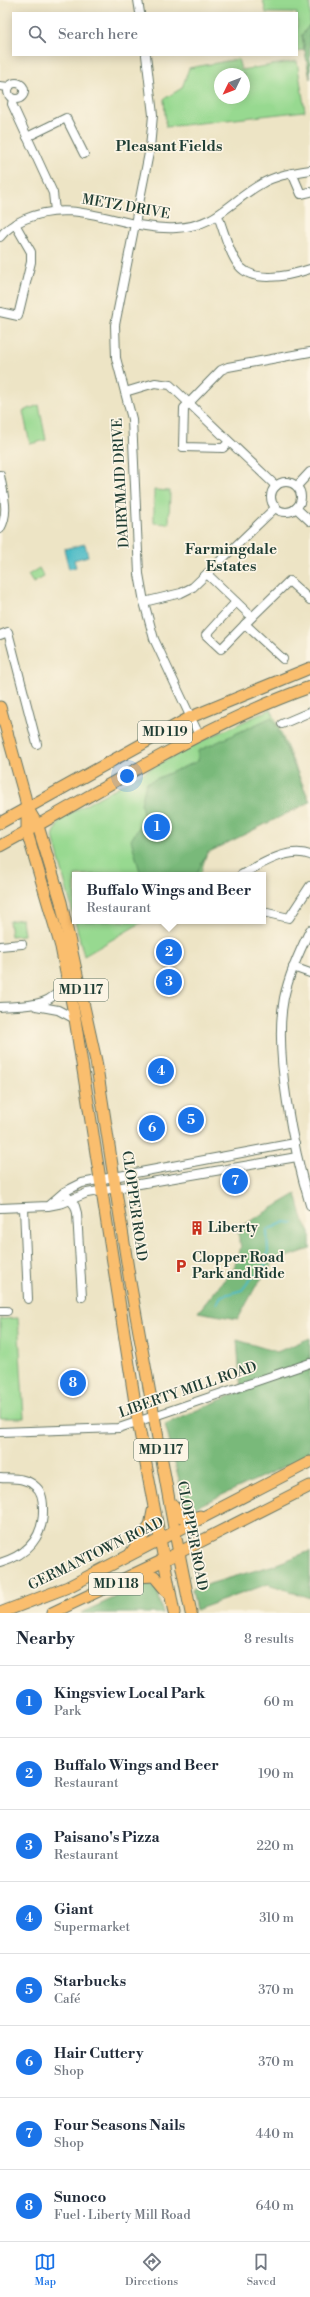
<!DOCTYPE html>
<html lang="en">
<head>
<meta charset="utf-8">
<style>
  :root { --surface:#fff; --page:#f6f6f7; --text:#1f2937; --muted:#747a83; --line:#e0e1e3; --accent:#1a73e8 }
  body { margin:0; font-family:"Libre Bodoni",serif; background:var(--page); color:var(--text) }
  .compass { position:absolute; left:214px; top:68px; width:36px; height:36px; border-radius:50%; background:var(--surface); box-shadow:0 2px 10px #0003; rotate:227deg }
  .you { position:absolute; left:127px; top:776px; width:14px; height:14px; margin:-10px; border:3px solid #fff; border-radius:50%; background:#1a73e8; box-shadow:0 0 0 6px #1a73e833 }
  .badge { display:grid; place-items:center; width:26px; height:26px; border-radius:50%; background:var(--accent); color:#fff; font-size:13px; font-weight:700 }
  .pin { position:absolute; translate:-50% -50%; border:2px solid #fff; box-shadow:0 1px 4px #0006 }
  .popup { position:absolute; left:72px; top:872px; width:194px; height:52px; box-sizing:border-box; display:grid; place-content:center; border-radius:0px; background:var(--surface); filter:drop-shadow(0 1px 3px #0005); font-size:13px; white-space:nowrap; color:var(--muted) }
  .popup b { font-size:15px; color:var(--text) }
  .popup::after { content:''; position:absolute; left:50%; top:100%; margin-left:-8px; border:8px solid transparent; border-top-color:var(--surface) }
  .list { margin:0; padding:0; list-style:none }
  h2 { display:flex; justify-content:space-between; align-items:center; height:52px; margin:0; padding:0 16px; font-size:17px }
  h2 small { font-size:13px; font-weight:400; color:var(--muted) }
  .list li { display:grid; grid-template-columns:26px 1fr auto; gap:12px; align-items:center; box-sizing:border-box; height:72px; padding:0 16px; border-top:1px solid var(--line) }
  .list b { display:block; font-size:15px; white-space:nowrap }
  .list p { margin:0; font-size:13px; white-space:nowrap; color:var(--muted) }
  .list em { font-size:13px; font-style:normal; color:var(--muted) }
  .icon { flex:none; width:22px; height:22px; fill:none; stroke:currentColor; stroke-width:2; stroke-linecap:round; stroke-linejoin:round }
  .map { position:relative; flex:none; width:310px; height:1613px; overflow:hidden }
  .search { position:absolute; background:var(--surface); box-shadow:0 2px 10px #0003; left:12px; right:12px; top:12px; height:44px; display:flex; align-items:center; gap:10px; box-sizing:border-box; padding:0 14px; border-radius:0px; color:var(--muted); font-size:15px }
  .sheet { height:628px; background:var(--surface) }
  nav { display:flex; justify-content:space-around; align-items:center; box-sizing:border-box; height:56px; border-top:1px solid var(--line); background:var(--surface); font-size:11px; color:var(--muted) }
  nav a { display:grid; justify-items:center; gap:2px }
  nav .on { color:var(--accent) }
  .map>svg:first-child { display:block }
</style>
</head>
<body>
<div class="map">
<svg width="310" height="1613" viewBox="0 0 310 1613">
  <rect width="100%" height="100%" fill="#fcf5e5"/>
  <filter id="ink" filterUnits="userSpaceOnUse"><feTurbulence type="fractalNoise" baseFrequency=".025" numOctaves="2"/><feDisplacementMap in="SourceGraphic" scale="8" xChannelSelector="R" yChannelSelector="G"/><feConvolveMatrix kernelMatrix="1 2 1 2 8 2 1 2 1" color-interpolation-filters="sRGB"/></filter>
  <filter id="wash" filterUnits="userSpaceOnUse"><feTurbulence type="fractalNoise" baseFrequency=".012" numOctaves="4" result="noise"/><feDisplacementMap in="SourceGraphic" scale="16" xChannelSelector="R" yChannelSelector="G"/><feGaussianBlur stdDeviation="0.9" result="paint"/><feColorMatrix in="noise" values="0 0 0 0 0 0 0 0 0 0 0 0 0 0 0 0 0 1.4 0 .05"/><feComposite in="paint" operator="in"/></filter>
  <g filter="url(#wash)">
    <rect width="100%" height="100%" fill="#ede4c5"/>
    <g fill="#97d990" stroke="#5b8b62" fill-rule="evenodd">
      <polygon points="263,0 310,0 310,24 302,35 304,50 297,51 297,13 266,13"/>
      <path d="M238,59L241,70L297,61L305,111L166,127L164,99L182,88L189,68ZM220,74H244V98H220Z"/>
      <polygon points="39,405 46,440 30,444 23,411"/>
      <polygon points="154,490 170,491 169,524 154,523"/>
      <polygon points="39,568 44,577 33,583 28,575"/>
      <polygon points="271,709 310,802 207,852 200,875 75,875 75,921 53,836 60,819 193,745"/>
      <polygon points="22,919 24,935 11,936 9,921"/>
      <polygon points="75,921 144,921 84,956"/>
      <polygon points="18,1318 24,1418 0,1418 0,1319"/>
    </g>
    <g fill="#79b97a" stroke="#4c7b57">
      <polygon points="310,24 310,79 302,35"/>
      <polygon points="272,717 310,802 207,853 196,875 141,875 131,840 144,819 141,804 146,783 198,761 198,751"/>
      <polygon points="296,1194 303,1219 310,1232 310,1249 275,1261 256,1286 238,1319 198,1312 234,1268 241,1247 237,1229"/>
      <polygon points="310,1338 310,1455 187,1511 165,1424 241,1391 237,1340 277,1352"/>
      <polygon points="310,1551 310,1598 268,1584 196,1610 192,1589 274,1565"/>
      <polygon points="147,1583 157,1589 163,1613 81,1613"/>
    </g>
    <polygon fill="#4dbbc6" stroke="#367c7d" points="85,544 88,556 74,560 76,567 69,569 64,549"/>
    <g fill="none" stroke-linecap="round" stroke-linejoin="round">
      <polyline stroke="#4dbbc6" stroke-width="2" points="217,1303 221,1296 242,1290 252,1277 260,1274 265,1266 268,1252 267,1230 285,1222 293,1223"/>
    </g>
  </g>
  <g filter="url(#ink)">
    <g fill="none" stroke-linecap="round" stroke-linejoin="round">
      <defs>
        <g id="minor">
          <polyline points="138,0 140,13"/>
          <polyline points="146,55 153,115 150,148 115,325 116,358 132,419 139,574 144,602 154,639 199,735"/>
          <circle cx="16" cy="91" r="8"/>
          <polyline points="0,86 9,87"/>
          <polyline points="13,99 12,104 53,193 55,211"/>
          <polyline points="27,137 66,118 84,154"/>
          <polyline points="292,173 301,194 310,192"/>
          <path d="M218,216C224,231 228,250 237,263C251,285 289,276 310,269"/>
          <path d="M0,237C6,229 16,223 25,219C77,196 124,231 176,228C217,226 229,202 261,184C276,175 293,173 310,170"/>
          <polyline points="0,312 18,316 31,262 31,252 15,224"/>
          <polyline points="125,392 155,383 170,385 276,486"/>
          <polyline points="229,442 223,448 183,447 184,408 221,370 228,367 310,352"/>
          <path d="M0,475C3,494 10,512 0,529"/>
          <circle cx="286" cy="497" r="15"/>
          <polyline points="297,486 310,472"/>
          <polyline points="296,508 310,521"/>
          <polyline points="207,574 252,617 289,581 310,600"/>
          <polyline points="144,602 181,593 193,587 276,507"/>
          <polyline points="236,602 206,635 221,649 252,617"/>
          <polyline points="245,624 283,659"/>
          <polyline points="0,635 8,632 37,744"/>
          <polyline points="282,724 310,712"/>
          <path d="M241,875C259,865 289,846 310,855"/>
          <polyline points="263,912 289,918 310,886"/>
          <path d="M310,930C299,952 289,974 284,998C273,1053 294,1151 310,1205"/>
          <polyline points="0,946 22,944"/>
          <polyline points="293,967 310,973"/>
          <polyline points="36,1006 58,1010 75,1019"/>
          <path d="M0,1007C29,1005 49,1008 67,982"/>
          <polyline points="67,1196 75,1206 77,1213 82,1297"/>
          <polyline points="49,1205 64,1192 82,1183 295,1143"/>
          <polyline points="0,1208 48,1206 63,1203 87,1193 297,1157"/>
          <polyline points="24,1208 28,1299"/>
          <polyline points="0,1311 7,1311"/>
          <polyline points="0,1432 119,1428 310,1363"/>
          <path d="M0,1478C12,1479 25,1477 35,1486C42,1491 43,1500 43,1508C44,1537 27,1555 0,1563"/>
        </g>
        <g id="major">
          <polyline points="0,707 25,797 27,809 27,832 61,947 75,1019 138,1422 174,1613"/>
          <polyline points="28,809 38,826 61,902 96,1061 130,1282 175,1533 191,1613"/>
          <polyline points="0,823 191,717 310,668"/>
          <path d="M0,846C102,791 200,726 310,687"/>
          <polyline points="173,1505 181,1517 190,1519 200,1516"/>
          <polyline points="131,1553 150,1526 153,1511"/>
          <polyline points="137,1577 154,1576 169,1594"/>
          <polyline points="0,1613 68,1587 310,1462"/>
          <polyline points="52,1613 164,1560 310,1486"/>
        </g>
      </defs>
      <use href="#minor" stroke="#677767" stroke-width="10"/>
      <use href="#major" stroke="#677767" stroke-width="13"/>
      <use href="#minor" stroke="#fff" stroke-width="8"/>
      <use href="#major" stroke="#fabe6e" stroke-width="11"/>
    </g>
  </g>
  <defs>
    <symbol id="building-bare" viewBox="-9 -9 18 18"><path d="M-4-6H4V6H1V3H-1V6H-4ZM-2.5-4.3h1.7v1.8h-1.7ZM.8-4.3h1.7v1.8H.8ZM-2.5-1h1.7V.8h-1.7ZM.8-1h1.7V.8H.8Z" fill="#c8321e" stroke="#fcf5e5" stroke-width="2.5" paint-order="stroke"/></symbol>
    <symbol id="parking-bare" viewBox="-9 -9 18 18"><path d="M-3.5-5.5H1a3.5 3.5 0 0 1 0 7H-1V5.5H-3.5ZM-1-3.4V-.6H.8a1.4 1.4 0 0 0 0-2.8Z" fill="#c8321e" stroke="#fcf5e5" stroke-width="2.5" paint-order="stroke"/></symbol>
  </defs>
  <g fill-rule="evenodd">
    <use href="#building-bare" x="187" y="1218" width="20" height="20"/>
    <use href="#parking-bare" x="171" y="1256" width="20" height="20"/>
  </g>
  <g text-anchor="middle" dominant-baseline="central" stroke-width="3.5" stroke-linejoin="round" paint-order="stroke">
    <g fill="#fcf5e5" stroke="#617469" stroke-width="1">
      <rect x="138" y="721" width="54" height="22" rx="3"/>
      <rect x="54" y="979" width="54" height="22" rx="3"/>
      <rect x="134" y="1439" width="54" height="22" rx="3"/>
      <rect x="89" y="1573" width="54" height="22" rx="3"/>
    </g>
    <g font-size="13" font-weight="bold" fill="#1f3d34">
      <text x="165" y="732">MD 119</text>
      <text x="81" y="990">MD 117</text>
      <text x="161" y="1450">MD 117</text>
      <text x="116" y="1584">MD 118</text>
    </g>
    <g font-size="14" fill="#1f3d34" stroke="#fcf5e5">
      <text transform="translate(126 207) rotate(10)">METZ DRIVE</text>
      <text transform="translate(121 483) rotate(-93)">DAIRYMAID DRIVE</text>
      <text transform="translate(134 1206) rotate(82)">CLOPPER ROAD</text>
      <text transform="translate(188 1390) rotate(-19)">LIBERTY MILL ROAD</text>
      <text transform="translate(192 1536) rotate(79)">CLOPPER ROAD</text>
      <text transform="translate(96 1554) rotate(-26)">GERMANTOWN ROAD</text>
    </g>
    <g font-size="14" font-weight="bold" fill="#1f3d34" stroke="#fcf5e5" text-anchor="start">
      <text x="208" y="1228">Liberty</text>
      <text x="192" y="1258">Clopper Road<tspan x="192" dy="16">Park and Ride</tspan></text>
    </g>
    <g font-size="15" font-weight="bold" fill="#1f3d34" stroke="#fcf5e5">
      <text x="169" y="146">Pleasant Fields</text>
      <text x="231" y="549">Farmingdale<tspan x="231" dy="17">Estates</tspan></text>
    </g>
  </g>
</svg>
<svg class="compass" viewBox="-18 -18 36 36"><path d="M0-13l5 13h-10z" fill="#e53935"/><path d="M0 13l5-13h-10z" fill="#747a83"/></svg>
<div class="you"></div>
<div class="pin badge" style="left:157px;top:827px">1</div>
<div class="pin badge" style="left:169px;top:952px">2</div>
<div class="popup"><b>Buffalo Wings and Beer</b>Restaurant</div>
<div class="pin badge" style="left:169px;top:982px">3</div>
<div class="pin badge" style="left:161px;top:1071px">4</div>
<div class="pin badge" style="left:191px;top:1120px">5</div>
<div class="pin badge" style="left:152px;top:1128px">6</div>
<div class="pin badge" style="left:235px;top:1181px">7</div>
<div class="pin badge" style="left:73px;top:1383px">8</div>
<div class="search"><svg class="icon" aria-label="search" viewBox="0 0 24 24"><circle cx="10" cy="10" r="6"/><path d="M15 15l6 6"/></svg>Search here</div>
</div>
<section class="sheet">
<h2>Nearby<small>8 results</small></h2>
<ul class="list">
<li><span class="badge">1</span><div><b>Kingsview Local Park</b><p>Park</p></div><em>60 m</em></li>
<li><span class="badge">2</span><div><b>Buffalo Wings and Beer</b><p>Restaurant</p></div><em>190 m</em></li>
<li><span class="badge">3</span><div><b>Paisano's Pizza</b><p>Restaurant</p></div><em>220 m</em></li>
<li><span class="badge">4</span><div><b>Giant</b><p>Supermarket</p></div><em>310 m</em></li>
<li><span class="badge">5</span><div><b>Starbucks</b><p>Café</p></div><em>370 m</em></li>
<li><span class="badge">6</span><div><b>Hair Cuttery</b><p>Shop</p></div><em>370 m</em></li>
<li><span class="badge">7</span><div><b>Four Seasons Nails</b><p>Shop</p></div><em>440 m</em></li>
<li><span class="badge">8</span><div><b>Sunoco</b><p>Fuel · Liberty Mill Road</p></div><em>640 m</em></li>
</ul>
</section>
<nav>
<a class="on"><svg class="icon" aria-label="map" viewBox="0 0 24 24"><path d="M3 6l6-2 6 2 6-2v14l-6 2-6-2-6 2zM9 4v14M15 6v14"/></svg>Map</a>
<a><svg class="icon" aria-label="directions" viewBox="0 0 24 24"><path d="M12 3l9 9-9 9-9-9zM9 14v-3h6M13 9l2 2-2 2"/></svg>Directions</a>
<a><svg class="icon" aria-label="saved" viewBox="0 0 24 24"><path d="M7 4h10v16l-5-4-5 4z"/></svg>Saved</a>
</nav>
</body>
</html>
